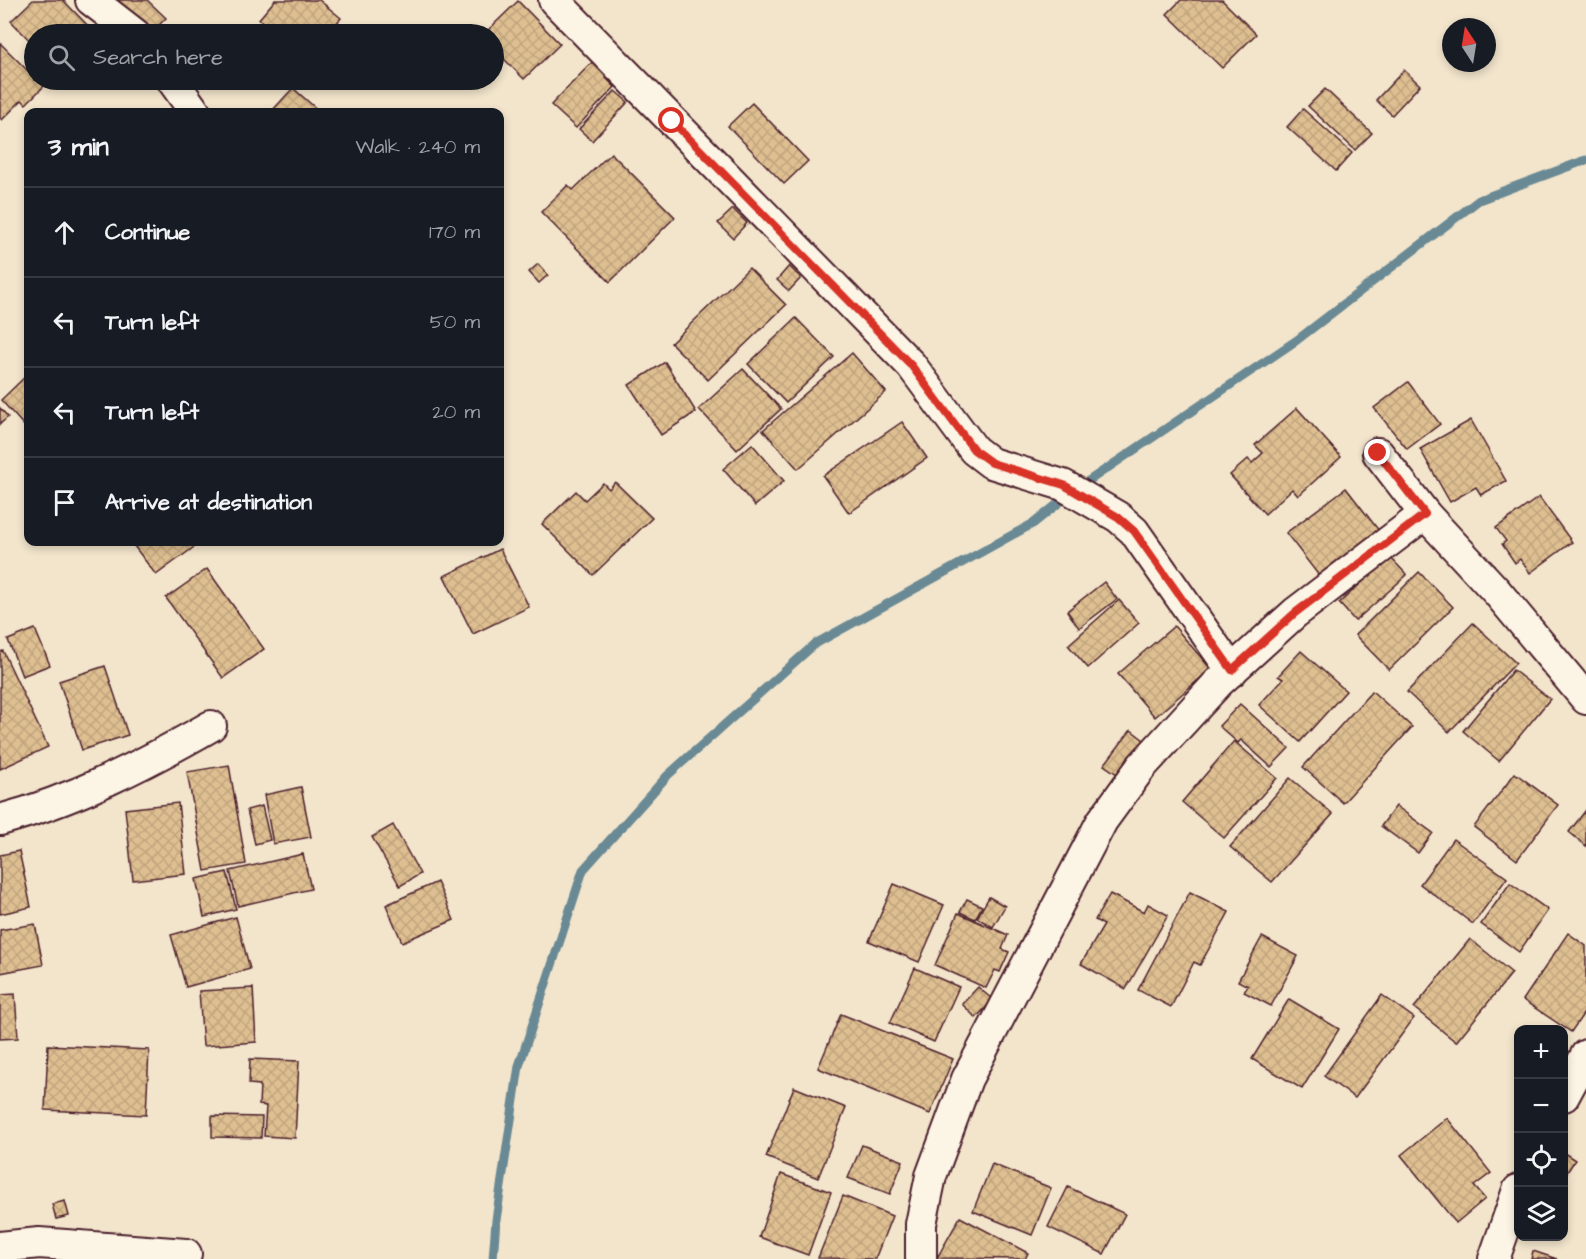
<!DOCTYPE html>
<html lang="en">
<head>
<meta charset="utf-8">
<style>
  :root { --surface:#171b24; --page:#20242c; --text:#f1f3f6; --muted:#9ea1a6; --line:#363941 }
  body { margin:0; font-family:"Architects Daughter",sans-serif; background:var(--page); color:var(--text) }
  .controls { position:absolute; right:18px; bottom:18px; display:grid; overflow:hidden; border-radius:12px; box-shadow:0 3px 9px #0003 }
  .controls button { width:54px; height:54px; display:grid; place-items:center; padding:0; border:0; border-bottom:2px solid var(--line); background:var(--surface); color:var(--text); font:30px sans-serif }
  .compass { position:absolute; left:1442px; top:18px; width:54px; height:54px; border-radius:50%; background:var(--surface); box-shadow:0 3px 9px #0003; rotate:348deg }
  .stop { position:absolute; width:18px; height:18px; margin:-14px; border:4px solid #d93025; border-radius:50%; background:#fff }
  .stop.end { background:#d93025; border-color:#fff; box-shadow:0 2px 6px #0008 }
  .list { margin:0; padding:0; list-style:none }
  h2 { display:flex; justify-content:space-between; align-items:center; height:78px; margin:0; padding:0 24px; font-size:26px }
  h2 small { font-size:20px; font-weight:400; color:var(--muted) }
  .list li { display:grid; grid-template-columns:39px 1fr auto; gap:18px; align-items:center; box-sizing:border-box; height:90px; padding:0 24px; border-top:2px solid var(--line) }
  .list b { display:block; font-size:22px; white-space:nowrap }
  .list em { font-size:20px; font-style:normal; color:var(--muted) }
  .icon { flex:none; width:33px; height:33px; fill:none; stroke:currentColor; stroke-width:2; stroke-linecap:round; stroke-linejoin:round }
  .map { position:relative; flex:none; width:1586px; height:1259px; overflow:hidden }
  .search { position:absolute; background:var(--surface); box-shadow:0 3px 9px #0003; left:24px; top:24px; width:480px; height:66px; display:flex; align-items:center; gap:15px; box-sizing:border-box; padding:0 21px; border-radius:33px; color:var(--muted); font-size:22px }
  .panel { position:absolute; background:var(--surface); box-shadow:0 3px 9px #0003; left:24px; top:108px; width:480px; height:438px; border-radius:12px }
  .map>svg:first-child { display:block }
</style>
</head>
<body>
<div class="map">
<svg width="1586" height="1259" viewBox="0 0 1586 1259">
  <defs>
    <pattern id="building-cross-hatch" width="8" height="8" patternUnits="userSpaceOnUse" patternTransform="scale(1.5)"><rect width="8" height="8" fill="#debf91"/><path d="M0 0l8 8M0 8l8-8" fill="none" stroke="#c0a47d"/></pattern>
  </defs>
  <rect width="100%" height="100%" fill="#f3e5cc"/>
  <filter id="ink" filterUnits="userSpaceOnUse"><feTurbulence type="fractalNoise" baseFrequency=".0167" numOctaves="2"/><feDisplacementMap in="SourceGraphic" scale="12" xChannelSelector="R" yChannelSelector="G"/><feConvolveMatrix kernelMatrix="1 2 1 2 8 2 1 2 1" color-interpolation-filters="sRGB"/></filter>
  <g filter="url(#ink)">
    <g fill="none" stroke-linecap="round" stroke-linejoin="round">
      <polyline stroke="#698994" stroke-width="9" points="493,1259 496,1220 519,1066 583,870 668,775 815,644 1034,523 1075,490 1297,340 1479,200 1586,160"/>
    </g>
    <g fill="url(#building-cross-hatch)" stroke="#4a1f2b" stroke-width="1.5">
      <polygon points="33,0 63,0 93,31 89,34 34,34 34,45 11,21"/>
      <polygon points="114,0 147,0 166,18 150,34"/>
      <polygon points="275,0 319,0 341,18 327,34 278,34 259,19"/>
      <polygon points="1181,0 1222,0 1256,34 1222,68 1167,14"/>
      <polygon points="518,1 560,44 524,79 494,49 494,34 484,34"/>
      <polygon points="251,24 264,34 242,34"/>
      <polygon points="0,43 34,77 34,80 37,80 44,86 26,104 22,100 2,120 0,118"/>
      <polygon points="598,56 612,69 605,77 615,87 576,128 551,105"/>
      <polygon points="1404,70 1420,85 1392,115 1376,100"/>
      <polygon points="293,88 320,112 271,112"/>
      <polygon points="1325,89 1372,133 1355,150 1308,106"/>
      <polygon points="615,91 628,102 592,141 579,129"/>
      <polygon points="752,103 808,161 784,184 728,126"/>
      <polygon points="1303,109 1352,153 1336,171 1287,127"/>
      <polygon points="611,153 675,217 610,282 541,212 568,185 573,190"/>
      <polygon points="733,209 747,223 733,238 718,223"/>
      <polygon points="538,264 548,275 539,283 529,272"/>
      <polygon points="789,266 801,278 789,291 777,280"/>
      <polygon points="749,268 786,305 708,380 671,343"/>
      <polygon points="796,318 834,357 786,403 748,364"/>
      <polygon points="852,353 886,392 798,469 763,430"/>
      <polygon points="665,362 696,412 661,435 629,385"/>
      <polygon points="743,369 781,409 737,450 699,409"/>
      <polygon points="28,374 28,430 1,400"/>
      <polygon points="1408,382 1440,424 1407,449 1374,408"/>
      <polygon points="0,408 8,417 0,424"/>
      <polygon points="1297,408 1341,457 1298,496 1292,489 1265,514 1230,475 1248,459 1252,463 1263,453 1255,445"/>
      <polygon points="1471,420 1506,481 1481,495 1476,487 1450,502 1420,449"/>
      <polygon points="902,422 927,458 849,513 823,476"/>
      <polygon points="752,444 784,481 755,506 723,469"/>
      <polygon points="615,482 652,518 593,575 542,524 576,491 585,500 603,483 609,489"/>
      <polygon points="1346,488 1380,532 1320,577 1286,533"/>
      <polygon points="1539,497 1572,542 1530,573 1520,559 1515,563 1502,544 1506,541 1496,528"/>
      <polygon points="131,542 201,542 156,575"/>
      <polygon points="500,549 529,607 473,634 444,576"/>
      <polygon points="1390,557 1407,575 1355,621 1339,603"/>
      <polygon points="207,569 264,649 223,678 166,598"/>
      <polygon points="1419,572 1453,607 1389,670 1355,635"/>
      <polygon points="1104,582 1117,599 1079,628 1067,611"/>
      <polygon points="1119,600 1139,623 1088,668 1068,645"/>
      <polygon points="1473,623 1516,663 1449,732 1407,692"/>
      <polygon points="1174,626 1211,669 1155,717 1118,674"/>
      <polygon points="35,629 50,665 22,676 8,640"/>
      <polygon points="3,651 48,747 0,769 0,652"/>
      <polygon points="1301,651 1346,691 1300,742 1259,705 1283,679 1278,676"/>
      <polygon points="105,666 128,735 82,750 59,681"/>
      <polygon points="1513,670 1550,699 1499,761 1463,731"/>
      <polygon points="1372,691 1412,727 1343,803 1303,767"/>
      <polygon points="1240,704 1289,748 1271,767 1241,740 1238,743 1219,726"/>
      <polygon points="1131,730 1149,744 1123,778 1104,765"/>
      <polygon points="1234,741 1277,778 1224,838 1182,802"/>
      <polygon points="229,765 246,864 205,871 187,772"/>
      <polygon points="1515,773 1558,805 1517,860 1474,827"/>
      <polygon points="1290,778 1333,814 1272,882 1230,847"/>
      <polygon points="301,787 311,837 273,844 264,795"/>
      <polygon points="178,803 186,874 133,880 125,809"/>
      <polygon points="262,806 270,840 255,844 247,810"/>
      <polygon points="1396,806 1433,833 1418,853 1381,826"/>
      <polygon points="1586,810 1586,846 1569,832"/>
      <polygon points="393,825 420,874 400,886 372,837"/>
      <polygon points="1453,839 1507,878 1473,924 1420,884"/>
      <polygon points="19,851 31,907 0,914 0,855"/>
      <polygon points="303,854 311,889 238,906 230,871"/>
      <polygon points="227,872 236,909 204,917 196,879"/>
      <polygon points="437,882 454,920 402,942 386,905"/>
      <polygon points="1510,883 1548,910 1519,952 1481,924"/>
      <polygon points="894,884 944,905 919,962 869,941"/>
      <polygon points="1190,892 1229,912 1200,965 1194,962 1171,1007 1138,990"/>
      <polygon points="1110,894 1144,912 1148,904 1168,915 1126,989 1081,964 1104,925 1095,920"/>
      <polygon points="989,897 1005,906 993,927 977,918"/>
      <polygon points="967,899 982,906 975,919 960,912"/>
      <polygon points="958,913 1008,935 1002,949 1009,952 1000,972 995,970 986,988 935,965"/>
      <polygon points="236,917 250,969 186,987 171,935"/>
      <polygon points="35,924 43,965 0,973 0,930"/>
      <polygon points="1568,933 1586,946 1586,1010 1571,1032 1523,1000"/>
      <polygon points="1262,937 1298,956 1271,1006 1244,992 1248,986 1238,981"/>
      <polygon points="1470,939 1512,973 1456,1042 1414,1008"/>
      <polygon points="915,968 959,987 934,1042 890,1023"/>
      <polygon points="978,987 993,1000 976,1018 962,1004"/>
      <polygon points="253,988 256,1042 203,1046 199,991"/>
      <polygon points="15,994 18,1038 0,1039 0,995"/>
      <polygon points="1382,995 1414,1018 1355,1098 1324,1076"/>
      <polygon points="1289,999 1339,1029 1302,1089 1252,1059"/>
      <polygon points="841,1014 953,1059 930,1114 818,1068"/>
      <polygon points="48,1045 149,1050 146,1115 45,1110"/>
      <polygon points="250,1059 299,1061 295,1138 264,1136 266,1106 259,1105 260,1085 249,1084"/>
      <polygon points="794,1087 846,1108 818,1178 766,1157"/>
      <polygon points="212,1116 262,1117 261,1138 212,1137"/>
      <polygon points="1447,1118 1491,1173 1474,1186 1485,1199 1456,1223 1401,1155"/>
      <polygon points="862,1145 903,1161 890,1194 848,1178"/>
      <polygon points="1564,1153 1575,1160 1564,1177"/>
      <polygon points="992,1164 1051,1188 1032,1235 973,1211"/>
      <polygon points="781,1174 831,1192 808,1255 759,1237"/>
      <polygon points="1068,1187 1125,1214 1104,1254 1048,1227"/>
      <polygon points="843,1196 892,1216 875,1259 818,1258"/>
      <polygon points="65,1201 69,1216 56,1219 52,1204"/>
      <polygon points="960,1217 1028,1253 1025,1259 937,1258"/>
      <polygon points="1533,1251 1557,1259 1531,1259"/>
    </g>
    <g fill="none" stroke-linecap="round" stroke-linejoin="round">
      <defs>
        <g id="minor">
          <polyline points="91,0 135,34"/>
          <polyline points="554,0 911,365 974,450 991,463 1063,485 1118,517 1134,531 1232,671"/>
          <polyline points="172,80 195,112"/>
          <polyline points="1378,453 1425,514 1497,592 1586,699"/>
          <path d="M0,820C74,800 145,764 211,726"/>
          <polyline points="1564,1096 1586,1055"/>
          <polyline points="0,1247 39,1243 186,1254"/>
          <polyline points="921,1259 921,1224 931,1176 967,1079 1102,821 1142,766 1218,683 1295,613 1425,514"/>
          <polyline points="1494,1259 1518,1190"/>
        </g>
      </defs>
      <use href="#minor" stroke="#4a1f2b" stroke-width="34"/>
      <use href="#minor" stroke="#fcf5e5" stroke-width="30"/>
    </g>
  </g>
  <g fill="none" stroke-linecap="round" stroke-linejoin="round" filter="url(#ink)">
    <polyline stroke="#d93025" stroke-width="8" points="672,121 911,365 974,450 992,463 1064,485 1118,517 1134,531 1232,670 1295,613 1425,514 1378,453"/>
  </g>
</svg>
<div class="controls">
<button>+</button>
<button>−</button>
<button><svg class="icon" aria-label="locate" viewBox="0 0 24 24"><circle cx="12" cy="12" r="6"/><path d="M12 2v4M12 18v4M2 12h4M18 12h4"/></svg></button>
<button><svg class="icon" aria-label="layers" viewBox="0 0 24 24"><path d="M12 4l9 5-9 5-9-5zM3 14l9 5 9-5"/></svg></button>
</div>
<svg class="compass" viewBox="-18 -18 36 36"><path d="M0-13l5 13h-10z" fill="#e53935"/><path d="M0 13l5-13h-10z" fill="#9ea1a6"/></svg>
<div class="stop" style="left:672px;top:121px"></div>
<div class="stop end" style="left:1378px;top:453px"></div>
<div class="search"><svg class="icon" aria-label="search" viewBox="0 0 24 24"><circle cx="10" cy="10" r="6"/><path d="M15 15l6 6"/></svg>Search here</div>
<section class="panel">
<h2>3 min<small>Walk · 240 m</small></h2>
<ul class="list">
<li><svg class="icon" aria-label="ahead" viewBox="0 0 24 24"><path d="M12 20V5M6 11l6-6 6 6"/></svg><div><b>Continue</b></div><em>170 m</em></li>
<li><svg class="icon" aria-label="left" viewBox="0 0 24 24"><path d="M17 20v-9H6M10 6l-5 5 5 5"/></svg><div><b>Turn left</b></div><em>50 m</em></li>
<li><svg class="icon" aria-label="left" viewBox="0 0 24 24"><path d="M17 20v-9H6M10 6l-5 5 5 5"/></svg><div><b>Turn left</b></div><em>20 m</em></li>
<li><svg class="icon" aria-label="arrive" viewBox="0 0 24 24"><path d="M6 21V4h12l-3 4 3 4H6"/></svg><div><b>Arrive at destination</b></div></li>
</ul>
</section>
</div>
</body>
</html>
